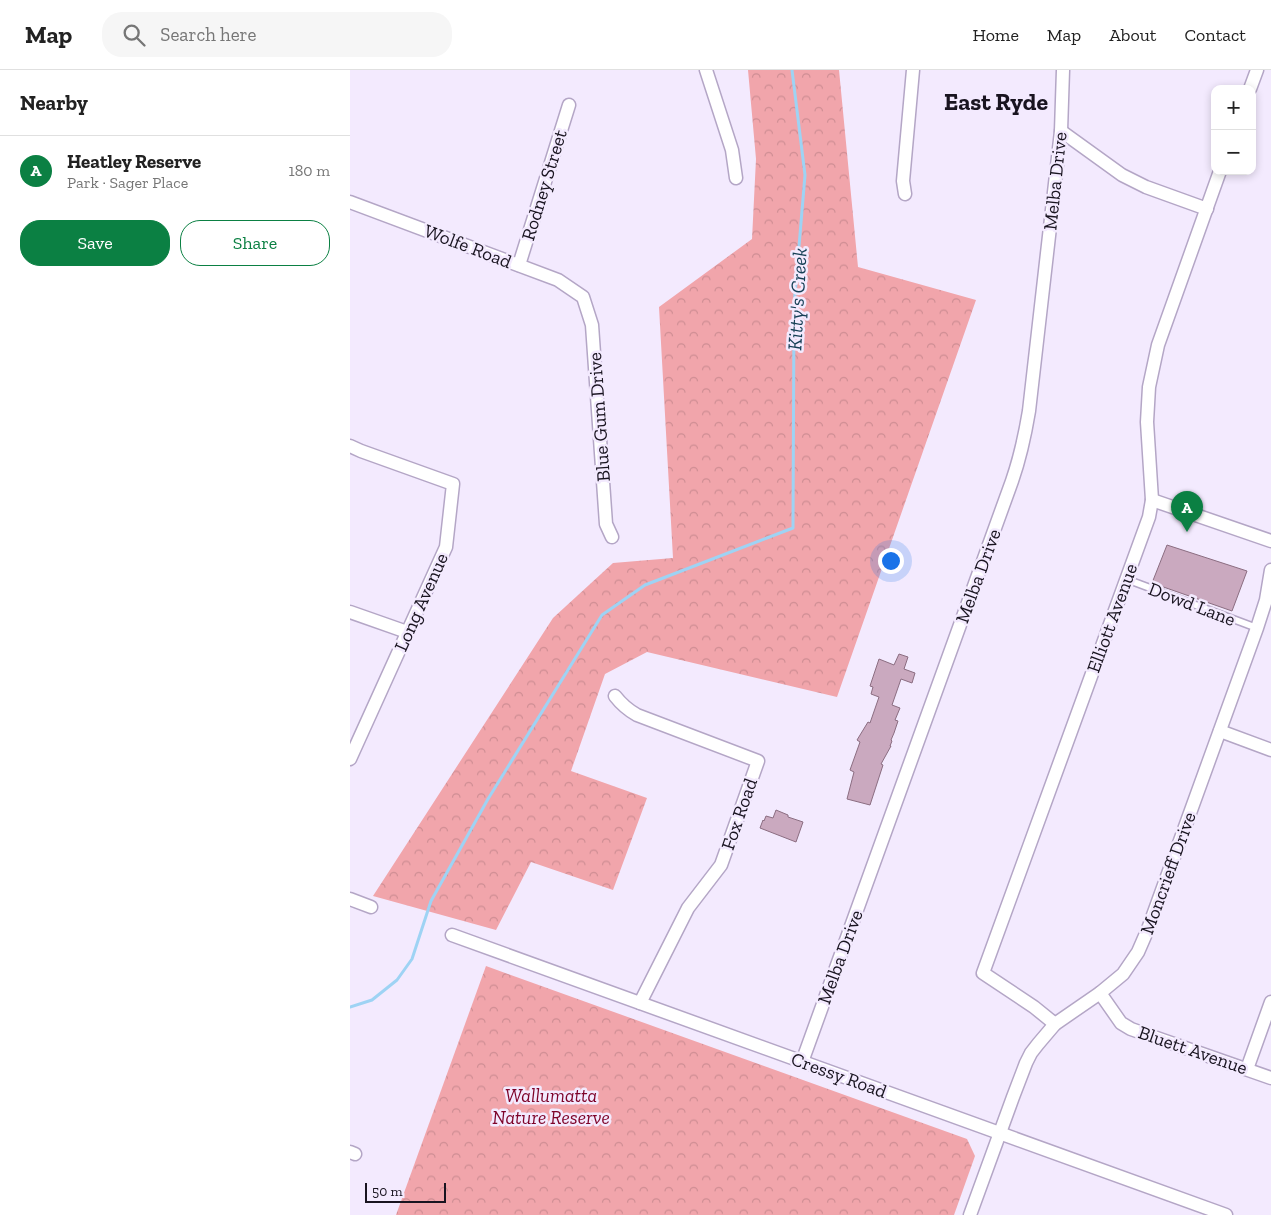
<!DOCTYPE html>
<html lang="en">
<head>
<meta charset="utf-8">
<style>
  :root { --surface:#fff; --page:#f6f6f6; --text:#222; --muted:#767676; --line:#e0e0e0; --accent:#0b8043 }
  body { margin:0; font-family:"Zilla Slab",serif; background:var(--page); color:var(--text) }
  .controls { position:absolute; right:15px; top:15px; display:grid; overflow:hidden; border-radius:10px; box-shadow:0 2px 8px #0003 }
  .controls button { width:45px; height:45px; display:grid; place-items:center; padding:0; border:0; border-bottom:1px solid var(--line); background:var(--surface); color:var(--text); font:25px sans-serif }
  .scale { position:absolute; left:15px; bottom:12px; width:81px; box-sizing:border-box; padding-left:5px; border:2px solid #191420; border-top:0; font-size:14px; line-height:18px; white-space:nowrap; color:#191420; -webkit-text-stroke:4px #f3eafe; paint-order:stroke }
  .you { position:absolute; left:540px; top:490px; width:18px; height:18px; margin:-12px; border:4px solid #fff; border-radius:50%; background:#1a73e8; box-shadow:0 0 0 8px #1a73e833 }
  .badge { display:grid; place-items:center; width:32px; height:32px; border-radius:50%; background:var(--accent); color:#fff; font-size:16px; font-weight:700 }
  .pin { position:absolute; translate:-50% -41px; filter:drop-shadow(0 1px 2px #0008) }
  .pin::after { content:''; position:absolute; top:26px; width:18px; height:15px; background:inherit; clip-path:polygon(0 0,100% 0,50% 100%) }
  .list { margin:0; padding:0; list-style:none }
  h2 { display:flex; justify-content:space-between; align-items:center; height:65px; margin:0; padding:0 20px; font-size:21px }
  h2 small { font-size:16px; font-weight:400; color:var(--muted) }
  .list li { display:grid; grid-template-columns:32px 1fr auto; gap:15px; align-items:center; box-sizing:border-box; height:70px; padding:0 20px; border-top:1px solid var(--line) }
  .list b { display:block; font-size:19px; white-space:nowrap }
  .list p { margin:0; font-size:16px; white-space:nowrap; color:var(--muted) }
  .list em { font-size:16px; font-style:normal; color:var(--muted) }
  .actions { display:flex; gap:10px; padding:15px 20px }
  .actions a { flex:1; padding:11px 0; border:1px solid var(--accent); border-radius:20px; text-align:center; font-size:18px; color:var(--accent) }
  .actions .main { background:var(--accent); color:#fff }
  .icon { flex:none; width:28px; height:28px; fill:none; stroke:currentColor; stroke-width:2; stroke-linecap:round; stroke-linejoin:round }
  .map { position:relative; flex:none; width:921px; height:1145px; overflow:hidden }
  header { display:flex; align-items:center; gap:30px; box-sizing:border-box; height:70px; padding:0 25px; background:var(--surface); border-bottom:1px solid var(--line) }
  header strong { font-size:24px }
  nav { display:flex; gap:28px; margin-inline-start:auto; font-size:18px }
  .search { width:350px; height:45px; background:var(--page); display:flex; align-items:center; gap:12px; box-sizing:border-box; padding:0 18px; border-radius:20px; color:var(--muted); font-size:19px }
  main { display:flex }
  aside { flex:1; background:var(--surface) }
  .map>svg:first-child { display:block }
</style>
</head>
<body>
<header>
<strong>Map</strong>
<div class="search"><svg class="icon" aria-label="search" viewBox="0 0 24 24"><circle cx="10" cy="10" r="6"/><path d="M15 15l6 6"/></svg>Search here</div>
<nav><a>Home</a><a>Map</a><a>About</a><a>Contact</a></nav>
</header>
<main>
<aside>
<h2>Nearby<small></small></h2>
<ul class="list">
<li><span class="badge">A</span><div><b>Heatley Reserve</b><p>Park · Sager Place</p></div><em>180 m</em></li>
</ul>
<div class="actions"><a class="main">Save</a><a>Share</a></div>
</aside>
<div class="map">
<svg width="921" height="1145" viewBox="0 0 921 1145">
  <defs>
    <pattern id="forest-crowns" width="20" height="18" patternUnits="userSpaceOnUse" patternTransform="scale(1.25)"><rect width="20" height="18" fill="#f1a5ab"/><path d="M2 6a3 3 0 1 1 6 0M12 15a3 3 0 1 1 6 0" fill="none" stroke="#ce8d93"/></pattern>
  </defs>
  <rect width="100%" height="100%" fill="#f3eafe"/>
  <g fill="url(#forest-crowns)">
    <polygon points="398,0 489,0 508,197 626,230 487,627 297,582 255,604 221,701 297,728 263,820 181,792 146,860 23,826 203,548 263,493 323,488 309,237 402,169 406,89"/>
    <polygon points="136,896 617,1069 625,1086 604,1145 46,1145"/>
  </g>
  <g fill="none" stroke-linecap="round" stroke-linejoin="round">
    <polyline stroke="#9ed3f4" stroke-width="3" points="0,937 22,930 47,910 62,889 81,831 138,729 252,545 295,515 443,458 444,236 455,105 442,0"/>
  </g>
  <g fill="#caa9bf" stroke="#8b6d81">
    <polygon points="817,475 897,501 882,541 802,513"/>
    <polygon points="549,584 558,587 554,599 565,603 562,613 551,609 542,635 550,638 545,650 548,651 544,663 541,670 542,671 540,676 541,676 531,694 533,695 520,735 497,729 504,702 500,700 510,672 507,670 518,652 520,653 529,627 521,624 523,617 520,616 529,589 544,595"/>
    <polygon points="426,740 438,745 438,747 453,752 446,772 410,758 413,750 414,751 416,746 423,748"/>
  </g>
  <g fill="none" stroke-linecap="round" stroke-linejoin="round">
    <defs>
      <polyline id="lane" points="776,509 907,558"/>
      <g id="street">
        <polyline points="356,0 382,80 386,108"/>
        <polyline points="900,19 907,0"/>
        <polyline points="711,61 772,105 796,117 857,139"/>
        <polyline points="555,124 553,111 563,0"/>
        <polyline points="0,132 208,210 233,227 242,255 256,454 262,467"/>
        <polyline points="169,195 219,35"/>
        <polyline points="0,376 11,381 103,414 96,477 0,689"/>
        <polyline points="802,430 921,471"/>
        <polyline points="0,542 57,562"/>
        <path d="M265,626C272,635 278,640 287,645L408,691L371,795L338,838L290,933"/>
        <polyline points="870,661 921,680"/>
        <polyline points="0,829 21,837"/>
        <polyline points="102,865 876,1145"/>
        <polyline points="750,923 771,953 781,959 921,1008"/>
        <polyline points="705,954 684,937 633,903 799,447 802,430 797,352 799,317 808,275 870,101"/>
        <path d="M452,992L662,411C670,388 675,365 679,341L711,61L713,0"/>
        <polyline points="897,999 921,932"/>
        <polyline points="0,1082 5,1084"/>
        <polyline points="620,1145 663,1027 676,993 681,983 688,974 705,954 750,923 773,904 788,882 798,859 907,558 916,530 921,500"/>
      </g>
    </defs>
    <use href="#lane" stroke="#b4a6c6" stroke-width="9"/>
    <use href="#street" stroke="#b4a6c6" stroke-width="15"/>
    <use href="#lane" stroke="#fff" stroke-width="6"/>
    <use href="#street" stroke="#fff" stroke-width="12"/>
  </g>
  <g text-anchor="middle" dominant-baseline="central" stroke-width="5" stroke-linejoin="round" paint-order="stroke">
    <g font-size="19" fill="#191420" stroke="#f3eafe">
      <text transform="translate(705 111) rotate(-84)">Melba Drive</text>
      <text transform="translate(194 115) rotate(-73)">Rodney Street</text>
      <text transform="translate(118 176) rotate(21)">Wolfe Road</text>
      <text transform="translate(249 347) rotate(-94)">Blue Gum Drive</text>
      <text transform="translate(628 506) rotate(-70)">Melba Drive</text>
      <text transform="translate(71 532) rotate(-66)">Long Avenue</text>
      <text transform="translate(842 534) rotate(21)">Dowd Lane</text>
      <text transform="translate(762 548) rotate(-70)">Elliott Avenue</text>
      <text transform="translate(389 744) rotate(-71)">Fox Road</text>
      <text transform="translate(818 803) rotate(-70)">Moncrieff Drive</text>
      <text transform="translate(490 887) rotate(-70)">Melba Drive</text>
      <text transform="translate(843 980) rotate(19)">Bluett Avenue</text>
      <text transform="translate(489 1005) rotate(20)">Cressy Road</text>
    </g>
    <g font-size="19" font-style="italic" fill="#7d0228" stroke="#f3eafe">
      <text x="201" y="1025">Wallumatta<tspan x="201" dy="22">Nature Reserve</tspan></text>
    </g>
    <g font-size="20" font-style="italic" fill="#143e54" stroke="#f3eafe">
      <text transform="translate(447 229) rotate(-87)">Kitty's Creek</text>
    </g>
    <g font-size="24" font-weight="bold" fill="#191420" stroke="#f3eafe">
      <text x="646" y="31">East Ryde</text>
    </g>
  </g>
</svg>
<div class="controls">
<button>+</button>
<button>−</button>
</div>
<div class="scale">50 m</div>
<div class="you"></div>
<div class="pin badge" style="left:837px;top:462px">A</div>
</div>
</main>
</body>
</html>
